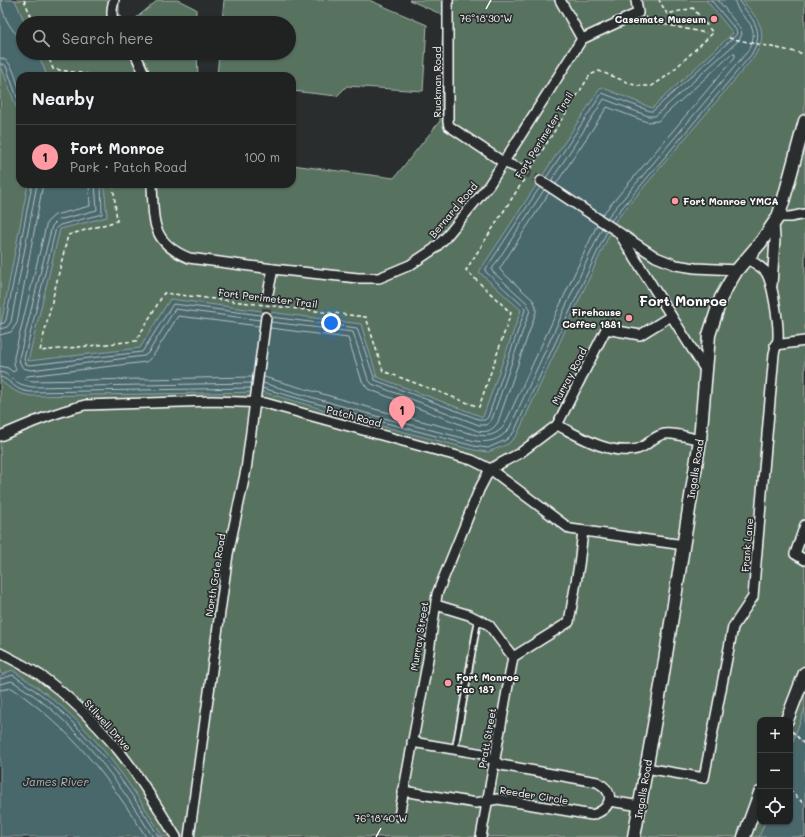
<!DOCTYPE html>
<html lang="en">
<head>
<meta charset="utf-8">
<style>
  :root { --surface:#202222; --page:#282a2a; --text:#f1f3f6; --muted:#a2a4a5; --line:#3d3f40; --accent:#ff9aa2 }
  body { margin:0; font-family:Mali,sans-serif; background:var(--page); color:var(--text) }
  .controls { position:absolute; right:12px; bottom:12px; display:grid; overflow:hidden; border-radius:8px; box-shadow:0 1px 3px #0004 }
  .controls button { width:36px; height:36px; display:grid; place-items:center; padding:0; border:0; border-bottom:1px solid var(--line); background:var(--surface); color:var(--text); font:20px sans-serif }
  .you { position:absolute; left:331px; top:323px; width:14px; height:14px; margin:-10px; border:3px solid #fff; border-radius:50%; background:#1a73e8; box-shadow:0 0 0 6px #1a73e833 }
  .badge { display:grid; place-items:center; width:26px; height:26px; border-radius:50%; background:var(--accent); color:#111; font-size:13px; font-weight:700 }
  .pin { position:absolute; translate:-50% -33px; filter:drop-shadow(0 1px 2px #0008) }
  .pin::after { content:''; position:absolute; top:21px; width:14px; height:12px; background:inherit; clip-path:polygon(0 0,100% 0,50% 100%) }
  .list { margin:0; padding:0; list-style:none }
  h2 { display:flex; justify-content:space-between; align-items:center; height:52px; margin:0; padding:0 16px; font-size:17px }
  h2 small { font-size:13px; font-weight:400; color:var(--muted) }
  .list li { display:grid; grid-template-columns:26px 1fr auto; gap:12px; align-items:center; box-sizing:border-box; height:64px; padding:0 16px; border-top:1px solid var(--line) }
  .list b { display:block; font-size:15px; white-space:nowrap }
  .list p { margin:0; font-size:13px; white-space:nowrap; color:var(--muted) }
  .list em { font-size:13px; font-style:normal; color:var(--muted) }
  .icon { flex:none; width:22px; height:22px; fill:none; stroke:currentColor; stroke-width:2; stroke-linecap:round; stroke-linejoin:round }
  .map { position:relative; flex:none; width:805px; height:837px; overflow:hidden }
  .search { position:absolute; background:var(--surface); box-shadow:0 1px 3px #0004; left:16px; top:16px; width:280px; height:44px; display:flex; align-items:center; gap:10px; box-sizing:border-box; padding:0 14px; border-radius:22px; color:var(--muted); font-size:15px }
  .panel { position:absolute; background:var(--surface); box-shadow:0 1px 3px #0004; left:16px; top:72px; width:280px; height:116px; border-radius:12px }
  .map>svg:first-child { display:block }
</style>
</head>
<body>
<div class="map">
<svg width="805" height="837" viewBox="0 0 805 837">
  <rect width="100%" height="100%" fill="#2a2d2e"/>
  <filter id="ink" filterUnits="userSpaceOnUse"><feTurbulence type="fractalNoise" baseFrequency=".025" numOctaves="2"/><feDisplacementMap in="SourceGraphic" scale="8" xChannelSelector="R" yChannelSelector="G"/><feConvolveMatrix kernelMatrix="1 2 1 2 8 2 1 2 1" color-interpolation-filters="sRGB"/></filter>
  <g filter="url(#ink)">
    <g fill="#587260" stroke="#acb8b0" fill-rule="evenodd">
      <path d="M0,0H119V12L122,23H23V53H197L198,76H20V184H292V165L394,178L440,121L443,15L409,0H805V837H159L8,678L0,673ZM760,720H790V822H760Z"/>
      <polygon points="158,0 178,0 196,9 196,23 130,23"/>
      <polygon points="224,0 369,0 427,25 423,91 347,86 337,96 292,91 292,76 217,76 219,53 289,53 289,23 222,23"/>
    </g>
    <g fill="#49676c" stroke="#92a4a7">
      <polygon points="0,0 15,0 25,23 23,23 23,53 38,53 47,76 20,76 20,117 0,63"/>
      <path d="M706,0H742C759,21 770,31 754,57L616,220L517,435L508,444L488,452L474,450L374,424L263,392L32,396C18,394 10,389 0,380V330L28,184H104L107,217L60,229L28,361L140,348L170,299L361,324L377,377L483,417L521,310L479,272L601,87L652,108L733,33Z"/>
      <path d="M12,670C23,677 34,685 45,693C95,731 131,784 163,837H0V676Z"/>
      <polygon points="805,708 805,837 759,837 765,822 790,822 790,749"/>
    </g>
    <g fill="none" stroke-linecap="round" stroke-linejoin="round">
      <g stroke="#b6c2c4" stroke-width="1">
        <path d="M1,0C1,12 11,34 23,38"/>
        <path d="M0,58C13,59 16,81 20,91"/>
        <polyline points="0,64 3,64 6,66 20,106"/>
        <polyline points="546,178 602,93 650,111 653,111 735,36 737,33 736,30 711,0"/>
        <polyline points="551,181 604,99 648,116 655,116 739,40 742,34 740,28 718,0"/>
        <polyline points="95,184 97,210 58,220 52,226 19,358 20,363 23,368 31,370 144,356 148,353 175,309 260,320"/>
        <polyline points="101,184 102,214 60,225 56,228 24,359 26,364 30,365 142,352 173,304 261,315"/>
        <polyline points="556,184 607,107 647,122 658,121 732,54 735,54 735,57 602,215"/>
        <path d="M607,218L747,52C766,21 736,20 735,0"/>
        <path d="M611,221L751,55C765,32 755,22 741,4L740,0"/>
        <polyline points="271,317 357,328 375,380 481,420 485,420 488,417 525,310 524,307 486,272 485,270 540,187"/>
        <polyline points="271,322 353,332 368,379 372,384 479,425 487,425 492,419 530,310 527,303 492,271 492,269 544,190"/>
        <polyline points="0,324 4,323 6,320 32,184"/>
        <path d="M270,328L348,338L362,381L368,389L478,431C487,433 493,430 498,422L536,312V306L533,300L500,270V268L549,193"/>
        <polyline points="0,329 7,327 11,322 37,184"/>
        <polyline points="0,335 11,332 17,323 43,184"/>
        <polyline points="0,366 8,368 13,372 16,370 14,363 14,357 47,222 55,215 90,206 89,184"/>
        <path d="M0,372C7,373 9,377 14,380C20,385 26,386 33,387L252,383"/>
        <path d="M0,377C7,378 13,386 19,389C23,391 28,392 32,392L251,388"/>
        <polyline points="253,377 33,381 27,380 25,378 27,376 146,362 153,356 178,316 259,326"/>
        <path d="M264,377L378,410L477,435C488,437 496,435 504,426L597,225"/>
        <path d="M263,383L376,416L475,441C490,443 499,440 509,429L602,228"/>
        <polyline points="262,388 375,420 474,446 488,448 506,440 514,432 607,231"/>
        <path d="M0,679L13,675C23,682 33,689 43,696C91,734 127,785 159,837"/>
        <path d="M0,684L12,681C21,687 31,693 40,700C87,737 122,787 153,837"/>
        <path d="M0,690L12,688C71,729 108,776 146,837"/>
      </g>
      <g stroke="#3f4243" stroke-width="9" stroke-dasharray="9 4.5" stroke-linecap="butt">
        <polyline points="523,170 541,181"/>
        <polyline points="266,317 268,293"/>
      </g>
      <defs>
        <polyline id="service" points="455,749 478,620"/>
        <g id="minor">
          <path d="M114,0C112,7 110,17 115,23"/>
          <polyline points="448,0 448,122 449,126 503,162 523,170"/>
          <polyline points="560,0 582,39"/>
          <polyline points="135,53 143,71 144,76"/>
          <polyline points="541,181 656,257 676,265 695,268 737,270"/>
          <path d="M152,184C154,220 150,242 189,258L273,269L358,278H379L410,265L434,249L446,237L489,185L582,39L638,13L636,0"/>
          <polyline points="778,217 790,217 805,214"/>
          <polyline points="619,233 706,371"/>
          <polyline points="772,285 775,239 774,224"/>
          <polyline points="268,293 273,269"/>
          <polyline points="775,345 805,341"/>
          <path d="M557,425C579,436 605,453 632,450C646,449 649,439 661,435C669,431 691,438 700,440"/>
          <path d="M0,436C28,424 56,412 85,405L212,401L265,403L472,460L490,469L570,529L684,545"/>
          <polyline points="805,525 795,554 805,560"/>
          <polyline points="436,605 469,615 489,625 513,657"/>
          <path d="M0,653C14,660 27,667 40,675C69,696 96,723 119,751C141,778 158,808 176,837"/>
          <path d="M646,768L704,778L733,627L753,597L774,354C775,349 777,344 778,339C779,326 773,281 765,271C760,266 753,262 747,258"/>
          <path d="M403,791L476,803L498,799L592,815C611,809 617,793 597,782L501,765L483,754L412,742"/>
          <polyline points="610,801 640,806"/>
          <polyline points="399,816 428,659 437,594 479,490 490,469 520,453 557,425 606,329 640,335 671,316"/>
          <polyline points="189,837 228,554 246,470 266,317"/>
          <polyline points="481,837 513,657 569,622 579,565 583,531"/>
        </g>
        <g id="tertiary">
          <polyline points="787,720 805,673"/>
          <polyline points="634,837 661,686 700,440 709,335 721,298 728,285 737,270 761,242 778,217 783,202 805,121"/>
          <polyline points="744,837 760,793"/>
        </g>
      </defs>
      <use href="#service" stroke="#fff" stroke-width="8"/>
      <use href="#minor" stroke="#fff" stroke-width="12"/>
      <use href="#tertiary" stroke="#fff" stroke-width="15"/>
      <g stroke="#fff" stroke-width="1.5" stroke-dasharray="4 3" stroke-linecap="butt">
        <polyline points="24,0 34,23"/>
        <polyline points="645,17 658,23 706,33"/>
        <polyline points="729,38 805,54"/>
        <polyline points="47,53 53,69 99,76"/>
        <polyline points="531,168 590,75 599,71 637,86 652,86 667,76 713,33 693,8 667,14 659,0"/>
        <polyline points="113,184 117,221 68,235 40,351 136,341 164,293 366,317 383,371 479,407 511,313 466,270 525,178"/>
        <polyline points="792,731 805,745"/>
        <polyline points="790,790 805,805"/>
      </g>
      <use href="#service" stroke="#2a2d2e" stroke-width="4.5"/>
      <use href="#minor" stroke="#2a2d2e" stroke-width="9"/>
      <use href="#tertiary" stroke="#2a2d2e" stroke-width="12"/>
    </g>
  </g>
  <path fill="none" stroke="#fff" stroke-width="1.5" d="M486,9L491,0M376,837L381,828"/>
  <g fill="#ff9aa2" stroke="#2a2d2e" stroke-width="1.5">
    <circle cx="714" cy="19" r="4"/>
    <circle cx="675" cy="201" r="4"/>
    <circle cx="629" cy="318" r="4"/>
    <circle cx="448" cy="683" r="4"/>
  </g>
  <g text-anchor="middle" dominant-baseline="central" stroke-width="3.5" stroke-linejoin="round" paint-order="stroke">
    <g font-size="10" font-weight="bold" fill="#fff" stroke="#2a2d2e" text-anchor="end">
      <text x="706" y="19">Casemate Museum</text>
      <text x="683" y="201" text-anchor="start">Fort Monroe YMCA</text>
      <text x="621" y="312">Firehouse<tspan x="621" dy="12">Coffee 1881</tspan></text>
      <text x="456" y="677" text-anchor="start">Fort Monroe<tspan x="456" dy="12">Fac 187</tspan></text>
    </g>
    <g font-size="10" fill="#fff" stroke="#2a2d2e">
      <text transform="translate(437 82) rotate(-90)">Ruckman Road</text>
      <text transform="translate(544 135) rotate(-58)">Fort Perimeter Trail</text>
      <text transform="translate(453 210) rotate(-50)">Bernard Road</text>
      <text transform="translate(268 298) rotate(7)">Fort Perimeter Trail</text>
      <text transform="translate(569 376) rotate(-62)">Murray Road</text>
      <text transform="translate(354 416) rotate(15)">Patch Road</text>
      <text transform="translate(695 469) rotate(-81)">Ingalls Road</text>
      <text transform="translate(747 545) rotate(-85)">Frank Lane</text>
      <text transform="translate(215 575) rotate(-81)">North Gate Road</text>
      <text transform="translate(419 636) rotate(-81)">Murray Street</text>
      <text transform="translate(108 725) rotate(48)">Stilwell Drive</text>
      <text transform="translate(487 738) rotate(-80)">Pratt Street</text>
      <text transform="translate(643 789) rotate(-80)">Ingalls Road</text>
      <text transform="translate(534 795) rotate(9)">Reeder Circle</text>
    </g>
    <g font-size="11" font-style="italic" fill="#adbbbd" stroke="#2a2d2e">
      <text x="56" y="781">James River</text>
    </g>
    <g font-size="14" font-weight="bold" fill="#fff" stroke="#2a2d2e">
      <text x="683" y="300">Fort Monroe</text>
    </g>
  </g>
  <g font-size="10" text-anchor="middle" fill="#fff" stroke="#2a2d2e" stroke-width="3.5" stroke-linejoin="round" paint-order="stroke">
    <text x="486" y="22">76°18'30"W</text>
    <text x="381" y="822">76°18'40"W</text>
  </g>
</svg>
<div class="controls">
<button>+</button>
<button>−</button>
<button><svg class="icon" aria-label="locate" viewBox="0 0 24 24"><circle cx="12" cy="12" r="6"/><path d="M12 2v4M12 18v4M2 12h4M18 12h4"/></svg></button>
</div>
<div class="you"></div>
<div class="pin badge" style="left:402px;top:429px">1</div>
<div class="search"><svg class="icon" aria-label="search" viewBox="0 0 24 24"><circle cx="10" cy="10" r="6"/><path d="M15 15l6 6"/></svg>Search here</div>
<section class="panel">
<h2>Nearby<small></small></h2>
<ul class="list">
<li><span class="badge">1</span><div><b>Fort Monroe</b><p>Park · Patch Road</p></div><em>100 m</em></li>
</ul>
</section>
</div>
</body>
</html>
